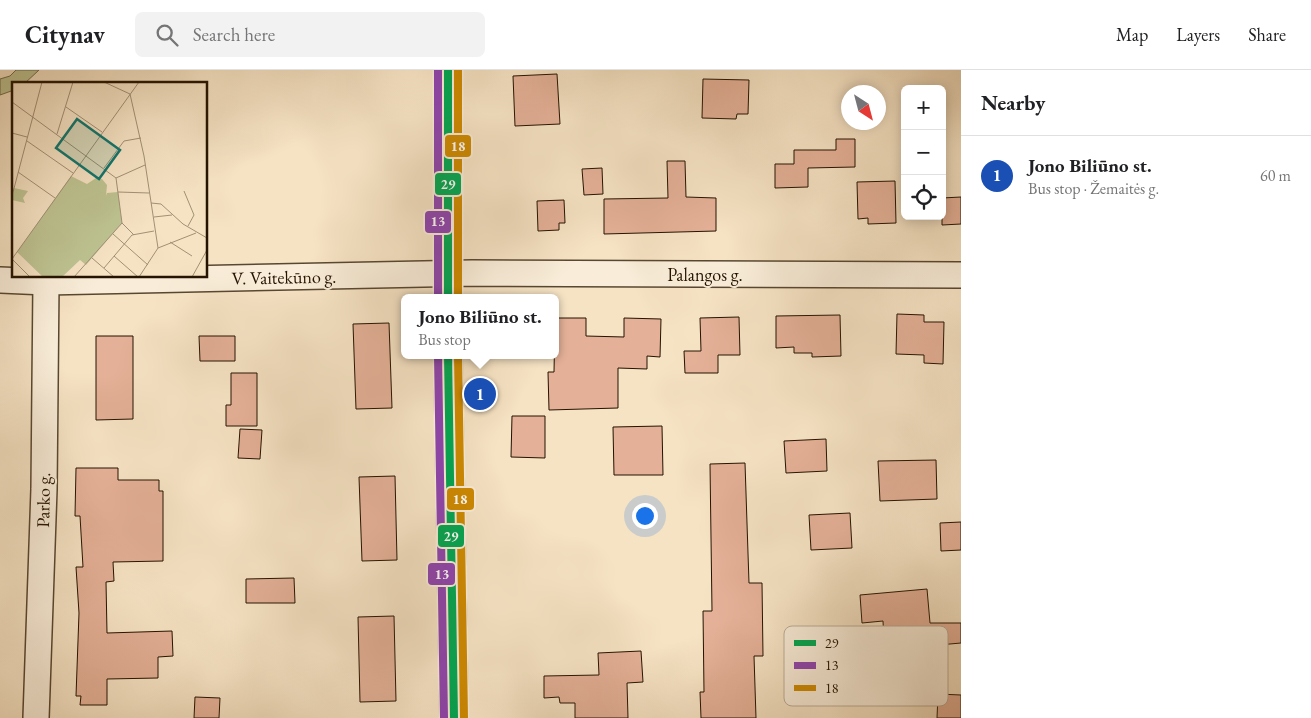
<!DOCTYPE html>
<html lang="en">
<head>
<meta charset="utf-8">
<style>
  :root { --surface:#fff; --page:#f2f2f2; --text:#202124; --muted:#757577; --line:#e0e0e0; --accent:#8f2418 }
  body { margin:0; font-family:"EB Garamond",serif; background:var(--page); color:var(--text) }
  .controls { position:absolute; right:15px; top:15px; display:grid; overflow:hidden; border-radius:8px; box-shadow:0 2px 12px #0003 }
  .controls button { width:45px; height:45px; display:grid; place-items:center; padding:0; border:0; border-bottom:1px solid var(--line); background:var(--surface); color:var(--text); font:25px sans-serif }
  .compass { position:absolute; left:841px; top:15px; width:45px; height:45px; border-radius:50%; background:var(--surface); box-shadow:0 2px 12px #0003; rotate:144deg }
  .you { position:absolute; left:644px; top:445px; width:18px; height:18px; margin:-12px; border:4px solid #fff; border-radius:50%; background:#1a73e8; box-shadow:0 0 0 8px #1a73e833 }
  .badge { display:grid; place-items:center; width:32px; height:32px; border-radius:50%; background:var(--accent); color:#fff; font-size:16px; font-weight:700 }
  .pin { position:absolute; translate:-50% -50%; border:2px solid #fff; box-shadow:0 1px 5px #0006 }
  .popup { position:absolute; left:401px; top:224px; width:158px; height:65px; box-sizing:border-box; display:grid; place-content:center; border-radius:8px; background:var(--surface); filter:drop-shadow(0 1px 4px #0005); font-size:16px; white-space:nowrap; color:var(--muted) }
  .popup b { font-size:19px; color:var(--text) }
  .popup::after { content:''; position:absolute; left:50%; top:100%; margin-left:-10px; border:10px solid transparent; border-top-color:var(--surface) }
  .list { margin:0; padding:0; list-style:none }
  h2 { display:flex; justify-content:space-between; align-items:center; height:65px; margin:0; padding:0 20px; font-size:21px }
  h2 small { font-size:16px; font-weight:400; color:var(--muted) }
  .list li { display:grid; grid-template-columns:32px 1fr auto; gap:15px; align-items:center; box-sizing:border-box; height:80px; padding:0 20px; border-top:1px solid var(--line) }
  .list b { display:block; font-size:19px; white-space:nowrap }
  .list p { margin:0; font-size:16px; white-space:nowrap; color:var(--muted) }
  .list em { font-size:16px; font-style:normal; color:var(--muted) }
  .icon { flex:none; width:28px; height:28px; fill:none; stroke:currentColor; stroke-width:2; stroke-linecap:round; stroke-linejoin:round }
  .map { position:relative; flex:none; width:961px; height:648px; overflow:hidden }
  header { display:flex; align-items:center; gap:30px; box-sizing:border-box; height:70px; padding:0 25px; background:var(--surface); border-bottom:1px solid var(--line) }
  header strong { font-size:24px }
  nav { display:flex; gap:28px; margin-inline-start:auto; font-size:18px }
  .search { width:350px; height:45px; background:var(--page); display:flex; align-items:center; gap:12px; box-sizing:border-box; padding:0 18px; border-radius:8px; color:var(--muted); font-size:19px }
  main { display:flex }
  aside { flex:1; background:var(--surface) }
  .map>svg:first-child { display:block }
</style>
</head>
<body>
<header>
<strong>Citynav</strong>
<div class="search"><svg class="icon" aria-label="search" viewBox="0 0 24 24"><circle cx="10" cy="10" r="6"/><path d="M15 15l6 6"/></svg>Search here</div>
<nav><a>Map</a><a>Layers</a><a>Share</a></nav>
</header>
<main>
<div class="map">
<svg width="961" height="648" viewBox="0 0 961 648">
  <rect width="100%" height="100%" fill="#f6e3c4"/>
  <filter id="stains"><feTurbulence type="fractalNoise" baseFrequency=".004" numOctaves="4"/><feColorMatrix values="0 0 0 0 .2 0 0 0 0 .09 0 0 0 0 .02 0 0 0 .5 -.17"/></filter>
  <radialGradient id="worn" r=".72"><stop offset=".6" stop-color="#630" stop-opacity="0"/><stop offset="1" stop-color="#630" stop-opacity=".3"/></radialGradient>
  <polygon fill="#bec392" stroke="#716b49" points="16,0 39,0 24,14 14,14 14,20 0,25 0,9 10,6"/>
  <g fill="#e4b097" stroke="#241300">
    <polygon points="557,4 560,54 515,56 513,6"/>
    <polygon points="703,9 749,10 748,44 737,44 736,49 702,48"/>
    <polygon points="836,69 855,69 855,97 808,98 808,117 775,118 775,94 794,94 794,80 836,80"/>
    <polygon points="667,91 685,91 686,127 716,128 716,161 604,164 604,129 668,128"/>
    <polygon points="602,98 603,124 584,125 582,99"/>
    <polygon points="895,111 896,153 868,154 868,148 858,149 857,112"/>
    <polygon points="961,127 961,154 942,155 942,128"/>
    <polygon points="564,130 565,153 559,153 559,160 538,161 537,131"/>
    <polygon points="897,244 924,245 924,252 944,252 943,294 924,293 924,285 896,284"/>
    <polygon points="840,245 841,286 812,287 812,283 794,283 794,277 776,278 776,246"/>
    <polygon points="739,247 740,285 718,285 718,303 685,303 684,281 701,281 700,248"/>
    <polygon points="555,248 586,248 586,266 624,267 624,248 661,249 660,287 647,286 647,299 618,298 618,338 549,340 548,302 554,302"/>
    <polygon points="389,253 392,338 356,339 353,254"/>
    <polygon points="96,266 133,266 133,349 96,350"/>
    <polygon points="199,266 235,266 235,291 200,291"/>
    <polygon points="231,303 257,303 257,356 226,356 226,335 231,335"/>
    <polygon points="512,346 545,346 545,388 511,387"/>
    <polygon points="662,356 663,405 614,405 613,357"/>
    <polygon points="240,359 262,360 260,389 238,388"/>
    <polygon points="826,369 827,401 786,403 784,371"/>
    <polygon points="936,390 937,429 880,431 878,391"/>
    <polygon points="745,393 749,513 762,513 763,586 754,586 756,648 701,648 700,622 704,622 703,541 712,541 710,394"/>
    <polygon points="76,398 118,398 118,410 159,410 159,421 163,421 163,491 113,492 114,511 106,512 107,563 172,561 173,586 158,587 158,608 107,609 107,635 80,635 81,626 76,626 79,543 76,497 83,497 80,446 75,446"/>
    <polygon points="395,406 397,490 362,491 359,407"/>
    <polygon points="850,443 852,478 811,480 809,445"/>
    <polygon points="961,452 961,480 941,481 940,453"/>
    <polygon points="294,508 295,533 246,533 246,509"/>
    <polygon points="927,519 930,553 961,553 961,573 905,578 905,572 884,573 883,551 862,553 860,525"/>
    <polygon points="394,546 396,631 360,632 358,547"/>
    <polygon points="641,581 643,612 627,613 628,648 575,648 575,633 560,633 559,627 544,628 544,606 599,605 598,583"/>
    <polygon points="938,624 961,625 961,648 937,648"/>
    <polygon points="195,627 220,628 219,648 194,648"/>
  </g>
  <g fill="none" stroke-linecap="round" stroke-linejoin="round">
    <defs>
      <g id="minor">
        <polyline points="0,210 46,212 472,203 961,205"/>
        <polyline points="36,648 44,419 46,212"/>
      </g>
      <g id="secondary">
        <polyline points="448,0 448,228"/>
        <polyline points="448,285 454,648"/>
      </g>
    </defs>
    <use href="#minor" stroke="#584731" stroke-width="28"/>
    <use href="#secondary" stroke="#241300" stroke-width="30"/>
    <use href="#minor" stroke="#f9edd9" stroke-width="25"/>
    <use href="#secondary" stroke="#f9edd9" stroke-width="28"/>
    <defs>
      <g id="bus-1">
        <polyline points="448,0 448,228"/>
        <polyline points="448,285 454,648"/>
      </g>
      <g id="bus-2">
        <polyline points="438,0 438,228"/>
        <polyline points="438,285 444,648"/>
      </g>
      <g id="bus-3">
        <polyline points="458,0 458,228"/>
        <polyline points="458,285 464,648"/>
      </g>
    </defs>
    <use href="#bus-1" stroke="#f9edd9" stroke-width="11"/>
    <use href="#bus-2" stroke="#f9edd9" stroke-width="11"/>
    <use href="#bus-3" stroke="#f9edd9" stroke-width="11"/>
    <use href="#bus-1" stroke="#00a651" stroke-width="8"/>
    <use href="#bus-2" stroke="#8e44ad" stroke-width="8"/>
    <use href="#bus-3" stroke="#cd8900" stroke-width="8"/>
  </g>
  <g text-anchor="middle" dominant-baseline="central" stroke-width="4" stroke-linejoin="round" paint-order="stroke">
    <g font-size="18" fill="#241300" stroke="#f9edd9">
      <text x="705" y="204">Palangos g.</text>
      <text transform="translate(284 207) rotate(-1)">V. Vaitekūno g.</text>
      <text transform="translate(43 430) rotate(-89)">Parko g.</text>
    </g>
  </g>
  <g transform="translate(12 12)">
    <rect width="195" height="195" fill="#f6e3c4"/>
    <path d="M59,94L75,102L84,96L90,97L95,103L94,114L95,111L106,110L110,141L74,183L68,178L50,195H31L5,170ZM2,106L16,109L11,116L13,121L0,118Z" fill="#bec392"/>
    <path fill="none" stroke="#a29076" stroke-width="1" d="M92,0L118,12M118,12L132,74L146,166L127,195M0,20L104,96M54,25L90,50M0,51L15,55M45,52L61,0M15,59L61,91M92,86L112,59L129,56M6,90L43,116M104,96L110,141L122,153M104,96L133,83M172,109L182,133L176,144M106,110L137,111M0,114L30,0M139,121L149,122L171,142L195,156M142,135L160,133M101,152L136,183M158,160L180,174M146,166L184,151M102,174L126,195M80,176L102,195M0,177L18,195M0,177L127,0M92,186L120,153L142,149M62,195L110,141M180,195L195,168"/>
    <path fill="#0f766e" fill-opacity="0.15" stroke="#0f766e" stroke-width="2.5" d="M65,37L108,68L87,97L44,66Z"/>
    <rect width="195" height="195" fill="none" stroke="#241300" stroke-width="2.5"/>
  </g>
  <rect x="784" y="556" width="164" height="80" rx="8" fill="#f9edd9" stroke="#b9ac98" stroke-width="1"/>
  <rect x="794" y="570" width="22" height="6" fill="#00a651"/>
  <rect x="794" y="592" width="22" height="7" fill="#8e44ad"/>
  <rect x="794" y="615" width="22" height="6" fill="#cd8900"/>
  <g font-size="14" fill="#241300">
    <text x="825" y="578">29</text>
    <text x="825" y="600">13</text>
    <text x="825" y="623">18</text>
  </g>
  <g stroke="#f9edd9" stroke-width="2">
    <rect x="444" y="64" width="28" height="24" rx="5" fill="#cd8900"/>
    <rect x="434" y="102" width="28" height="24" rx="5" fill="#00a651"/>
    <rect x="424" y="140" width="28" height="24" rx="5" fill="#8e44ad"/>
    <rect x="446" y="417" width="29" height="24" rx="5" fill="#cd8900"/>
    <rect x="437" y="454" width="28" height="24" rx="5" fill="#00a651"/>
    <rect x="427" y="492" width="29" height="24" rx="5" fill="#8e44ad"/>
  </g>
  <g font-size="14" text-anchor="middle" font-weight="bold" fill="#fff">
    <text x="458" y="81">18</text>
    <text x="448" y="119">29</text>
    <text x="438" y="156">13</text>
    <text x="460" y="434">18</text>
    <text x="451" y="471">29</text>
    <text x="442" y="509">13</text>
  </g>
  <rect width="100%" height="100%" filter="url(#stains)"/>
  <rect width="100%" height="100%" fill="url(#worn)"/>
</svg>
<div class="controls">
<button>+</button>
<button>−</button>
<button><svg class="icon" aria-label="locate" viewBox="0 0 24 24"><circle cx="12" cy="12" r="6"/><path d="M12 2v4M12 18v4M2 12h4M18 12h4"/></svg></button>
</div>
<svg class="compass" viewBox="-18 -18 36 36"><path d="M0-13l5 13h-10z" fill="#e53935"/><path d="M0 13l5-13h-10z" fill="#757577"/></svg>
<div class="you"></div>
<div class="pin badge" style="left:480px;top:324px;background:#1a4fb4">1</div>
<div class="popup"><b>Jono Biliūno st.</b>Bus stop</div>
</div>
<aside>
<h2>Nearby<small></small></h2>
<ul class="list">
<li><span class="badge" style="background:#1a4fb4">1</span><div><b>Jono Biliūno st.</b><p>Bus stop · Žemaitės g.</p></div><em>60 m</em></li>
</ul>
</aside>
</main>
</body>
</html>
